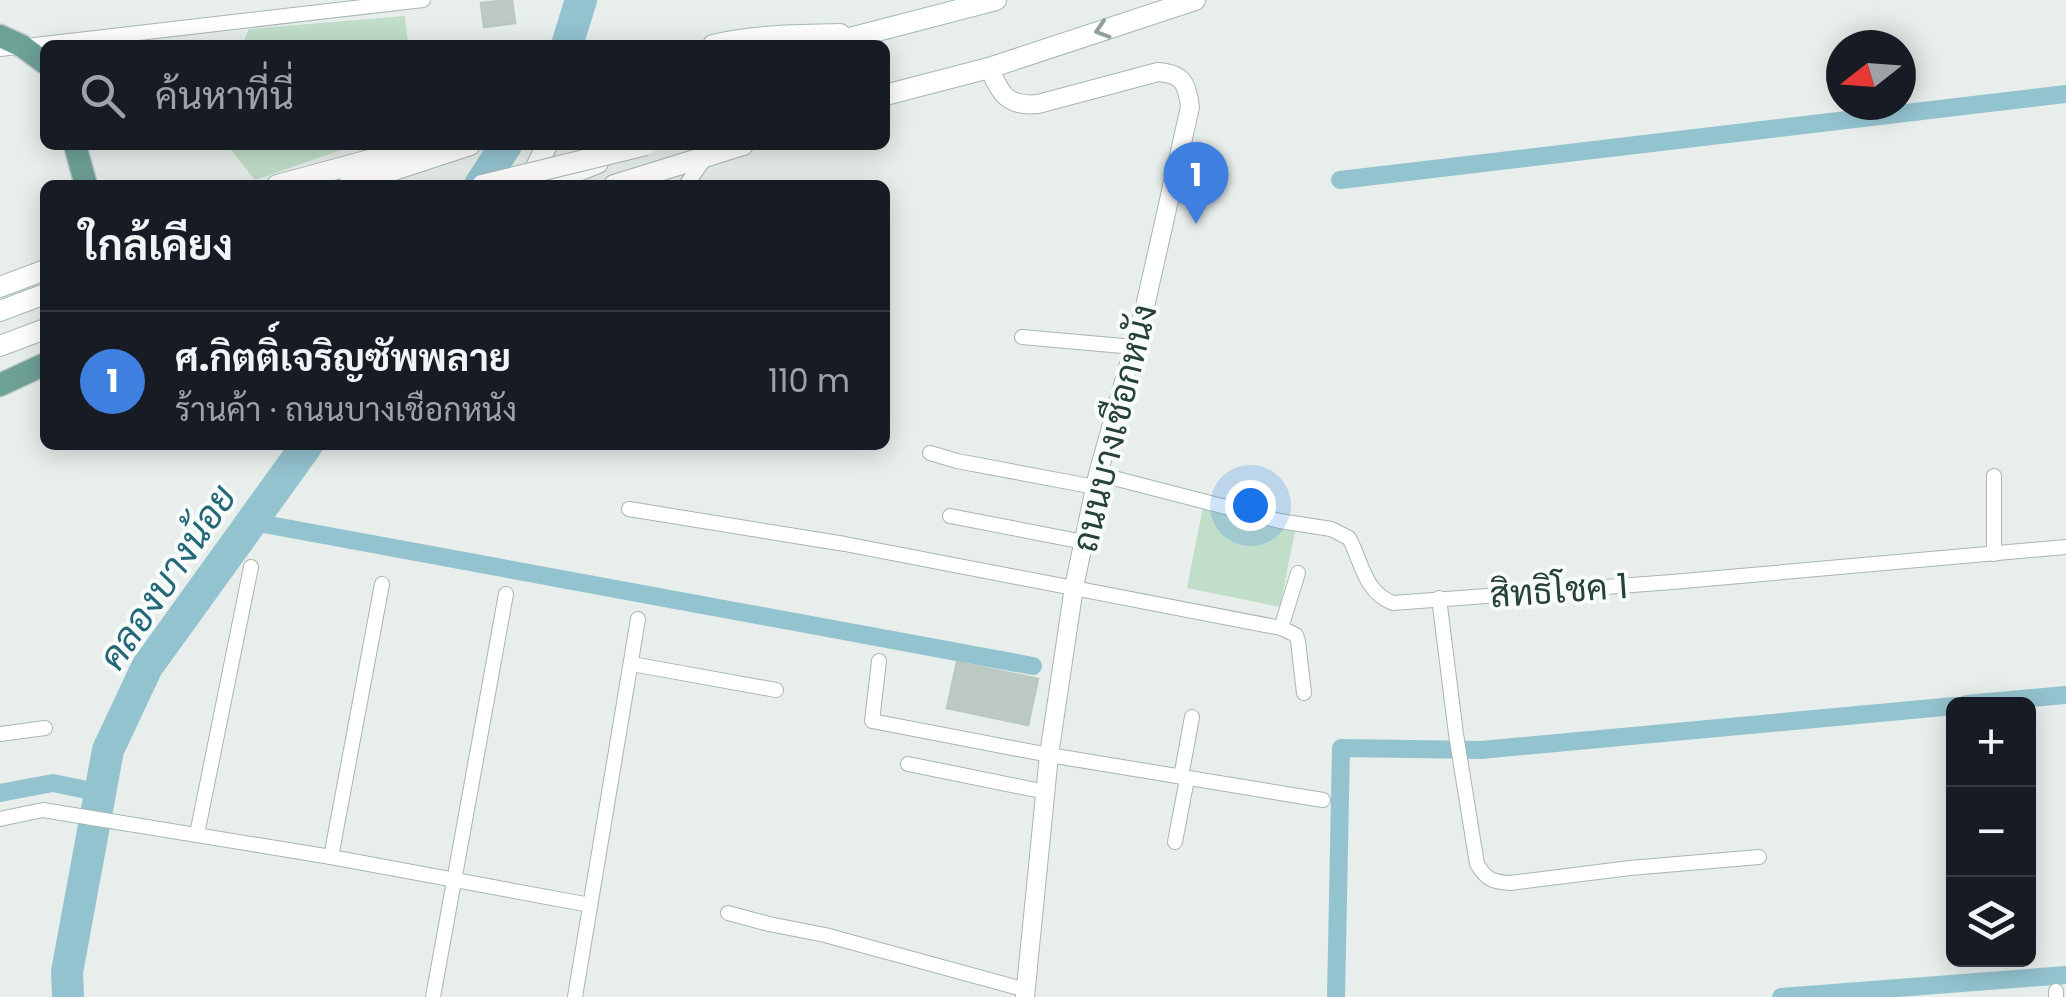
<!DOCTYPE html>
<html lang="th">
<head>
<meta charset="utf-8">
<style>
  :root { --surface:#171b24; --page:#242831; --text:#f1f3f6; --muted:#9ea1a6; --line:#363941; --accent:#1a73e8 }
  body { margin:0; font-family:Poppins,Sarabun,sans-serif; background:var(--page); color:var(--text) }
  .controls { position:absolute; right:30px; bottom:30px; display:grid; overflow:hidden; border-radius:15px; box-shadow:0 5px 25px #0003 }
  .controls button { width:90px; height:90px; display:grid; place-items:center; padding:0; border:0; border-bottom:2px solid var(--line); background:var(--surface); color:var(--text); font:50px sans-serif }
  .compass { position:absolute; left:1826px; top:30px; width:90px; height:90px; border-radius:50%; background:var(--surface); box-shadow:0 5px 25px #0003; rotate:253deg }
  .you { position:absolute; left:1250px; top:505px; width:35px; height:35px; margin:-25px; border:8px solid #fff; border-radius:50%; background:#1a73e8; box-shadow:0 0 0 15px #1a73e833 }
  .badge { display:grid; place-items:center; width:65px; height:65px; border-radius:50%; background:var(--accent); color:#fff; font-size:32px; font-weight:700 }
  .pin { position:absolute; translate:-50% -82px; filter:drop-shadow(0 2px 5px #0008) }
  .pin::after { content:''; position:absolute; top:52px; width:35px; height:30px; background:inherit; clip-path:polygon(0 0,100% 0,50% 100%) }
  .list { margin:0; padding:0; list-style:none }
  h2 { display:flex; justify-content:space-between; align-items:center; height:130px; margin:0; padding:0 40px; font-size:42px }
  h2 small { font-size:32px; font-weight:400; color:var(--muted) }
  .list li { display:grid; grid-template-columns:65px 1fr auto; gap:30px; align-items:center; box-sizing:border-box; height:140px; padding:0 40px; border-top:2px solid var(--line) }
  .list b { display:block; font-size:38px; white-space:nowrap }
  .list p { margin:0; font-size:32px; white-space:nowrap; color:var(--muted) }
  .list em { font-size:32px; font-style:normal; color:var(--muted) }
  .icon { flex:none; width:55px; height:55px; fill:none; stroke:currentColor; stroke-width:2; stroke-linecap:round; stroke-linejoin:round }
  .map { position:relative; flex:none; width:2066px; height:997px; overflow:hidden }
  .search { position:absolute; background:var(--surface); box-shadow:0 5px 25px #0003; left:40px; top:40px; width:850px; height:110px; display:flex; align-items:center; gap:25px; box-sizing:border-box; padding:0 35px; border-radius:15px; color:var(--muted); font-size:38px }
  .panel { position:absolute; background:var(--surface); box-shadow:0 5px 25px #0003; left:40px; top:180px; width:850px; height:270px; border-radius:15px }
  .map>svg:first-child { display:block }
</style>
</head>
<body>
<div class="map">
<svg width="2066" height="997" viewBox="0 0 2066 997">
  <rect width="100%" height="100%" fill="#e7eeeb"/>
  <g fill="#c1deca">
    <polygon points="405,16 408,45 242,45 249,29"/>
    <polygon points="227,145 355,145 255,180"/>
    <polygon points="1204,502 1297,521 1280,607 1187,588"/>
  </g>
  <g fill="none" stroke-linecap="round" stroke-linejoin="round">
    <g stroke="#93c3cf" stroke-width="18">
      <polyline points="1340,180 2066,94"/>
      <polyline points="253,522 1033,666"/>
      <polyline points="1966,704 2066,695"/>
      <polyline points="0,793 53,783 101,793"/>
      <polyline points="1336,997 1341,748 1481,750 1954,706"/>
      <polyline points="1781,997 2066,975"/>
    </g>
    <g stroke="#93c3cf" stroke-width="32">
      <polyline points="567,45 581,0"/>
      <polyline points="480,185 506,145"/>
      <polyline points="68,997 67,972 108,750 147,667 307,445"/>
    </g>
  </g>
  <g fill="#bcc9c4" stroke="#b9c8c2" stroke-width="2.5">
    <polygon points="512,0 515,23 484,27 481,3"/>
    <polygon points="957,662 1038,679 1028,725 947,708"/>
  </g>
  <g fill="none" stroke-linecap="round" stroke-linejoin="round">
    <defs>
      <g id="minor">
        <polyline points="0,49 423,0"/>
        <polyline points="686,185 706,157"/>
        <polyline points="1022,337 1134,347"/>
        <polyline points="930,453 957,461 1095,487"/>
        <path d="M1098,474L1280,521L1331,529L1349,538C1362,562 1364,592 1393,603L1672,582L2066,547"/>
        <polyline points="1994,476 1994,554"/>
        <polyline points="629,509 845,544 1281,628"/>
        <polyline points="950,516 1084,542"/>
        <polyline points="1298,573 1281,628 1296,635 1298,641 1304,693"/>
        <path d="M1439,598L1456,734L1477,864C1486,879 1492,882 1510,883L1630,868L1759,857"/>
        <polyline points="879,661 872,721 1049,755 1323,800"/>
        <polyline points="632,664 776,690"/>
        <polyline points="0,734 45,728"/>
        <polyline points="908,764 1046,792"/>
        <polyline points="1181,777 1192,717"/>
        <polyline points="0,819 43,810 331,857 590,905"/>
        <polyline points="197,834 251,567"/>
        <polyline points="1175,842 1187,779"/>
        <polyline points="331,857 382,584"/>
        <polyline points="728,913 769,924 825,935 1026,990"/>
        <polyline points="2056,991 2056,997"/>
        <polyline points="433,997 506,594"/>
        <polyline points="575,997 638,619"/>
      </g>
      <path id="tertiary" d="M989,68C1001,94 1007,107 1038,104L1158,72C1183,74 1187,83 1190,107L1144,311L1098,474L1074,587L1049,755L1025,997"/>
      <g id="secondary">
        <path d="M713,45C755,35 797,35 840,34"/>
        <polyline points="823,45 996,0"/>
        <polyline points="885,95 989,68 1195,0"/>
        <polyline points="277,185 425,145"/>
        <polyline points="348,185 470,145"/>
        <polyline points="527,185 547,145"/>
        <polyline points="543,185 598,163"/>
        <polyline points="614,185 743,145"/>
        <polyline points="0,287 45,270"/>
        <polyline points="0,311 45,294"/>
        <polyline points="0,346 45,329"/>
      </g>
      <g id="primary">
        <polyline points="0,36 22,46 45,63"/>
        <polyline points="75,145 86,185"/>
        <polyline points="0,385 45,364"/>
      </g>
    </defs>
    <use href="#minor" stroke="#a9b6b2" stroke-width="16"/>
    <use href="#tertiary" stroke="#a9b6b2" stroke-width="20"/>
    <use href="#secondary" stroke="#a5b9b3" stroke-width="22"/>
    <use href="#primary" stroke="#c2cac8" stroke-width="25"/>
    <use href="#minor" stroke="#fff" stroke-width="14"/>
    <use href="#tertiary" stroke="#fff" stroke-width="18"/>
    <use href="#secondary" stroke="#fff" stroke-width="20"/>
    <use href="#primary" stroke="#6ea196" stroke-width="22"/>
    <defs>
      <polyline id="secondary-bridge" points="482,185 646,145"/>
    </defs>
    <use href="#secondary-bridge" stroke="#a5b9b3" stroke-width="22" stroke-linecap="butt"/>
    <use href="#secondary-bridge" stroke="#fff" stroke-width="20"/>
  </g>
  <defs><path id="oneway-chevron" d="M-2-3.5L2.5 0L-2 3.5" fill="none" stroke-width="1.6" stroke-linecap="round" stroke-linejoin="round" transform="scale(2.5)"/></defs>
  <use stroke="#92a09c" href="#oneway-chevron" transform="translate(1102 30) rotate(162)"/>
  <g text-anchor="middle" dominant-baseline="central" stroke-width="8" stroke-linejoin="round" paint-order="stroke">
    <g font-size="35" fill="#26403a" stroke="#f7fbf9">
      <text transform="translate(1114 428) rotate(-76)">ถนนบางเชือกหนัง</text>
      <text transform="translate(1559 590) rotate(-4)">สิทธิโชค 1</text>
    </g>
    <g font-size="38" font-style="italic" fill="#236779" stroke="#f7fbf9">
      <text transform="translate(167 577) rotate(-56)">คลองบางน้อย</text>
    </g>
  </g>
</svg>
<div class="controls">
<button>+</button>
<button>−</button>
<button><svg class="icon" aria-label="layers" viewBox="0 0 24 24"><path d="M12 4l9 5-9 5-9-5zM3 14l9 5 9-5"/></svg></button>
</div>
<svg class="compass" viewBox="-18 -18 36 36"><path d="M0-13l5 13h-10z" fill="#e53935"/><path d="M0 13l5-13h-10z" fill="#9ea1a6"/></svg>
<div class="you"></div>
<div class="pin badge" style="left:1196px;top:224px;background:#3f7fe0">1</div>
<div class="search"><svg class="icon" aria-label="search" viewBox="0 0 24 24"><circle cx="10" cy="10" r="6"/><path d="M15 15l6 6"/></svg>ค้นหาที่นี่</div>
<section class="panel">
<h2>ใกล้เคียง<small></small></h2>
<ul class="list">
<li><span class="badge" style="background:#3f7fe0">1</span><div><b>ศ.กิตติ์เจริญซัพพลาย</b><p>ร้านค้า · ถนนบางเชือกหนัง</p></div><em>110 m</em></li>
</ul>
</section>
</div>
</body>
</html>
